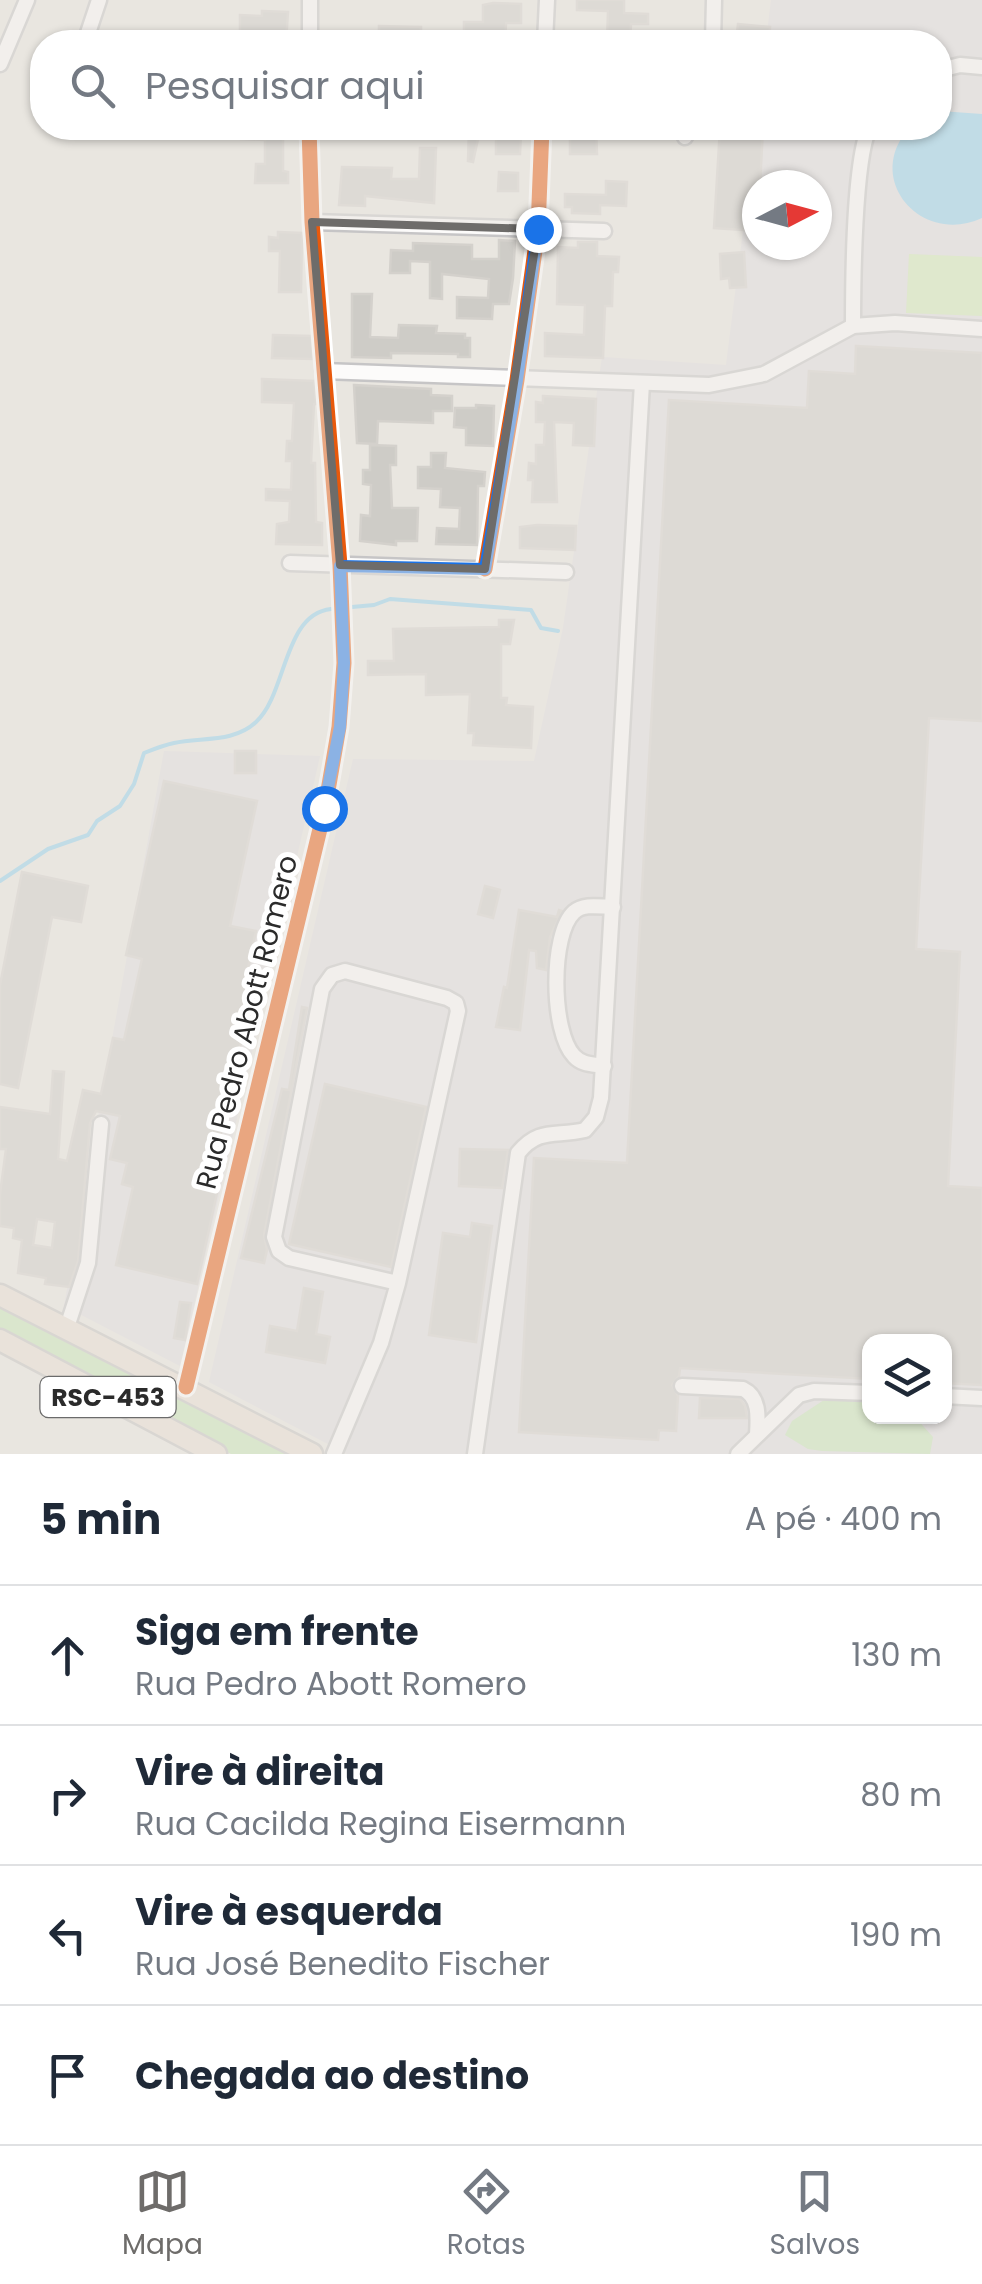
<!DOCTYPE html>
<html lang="pt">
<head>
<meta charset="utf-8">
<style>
  :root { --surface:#fff; --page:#f6f6f7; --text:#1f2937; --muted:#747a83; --line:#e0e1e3; --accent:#6e6c6a }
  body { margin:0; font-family:Poppins,sans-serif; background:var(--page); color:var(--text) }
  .controls { position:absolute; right:30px; bottom:30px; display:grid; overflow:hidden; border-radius:20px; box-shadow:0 2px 8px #0004 }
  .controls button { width:90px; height:90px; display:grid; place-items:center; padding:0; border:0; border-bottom:2px solid var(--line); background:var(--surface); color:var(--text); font:50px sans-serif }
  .compass { position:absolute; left:742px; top:170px; width:90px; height:90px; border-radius:50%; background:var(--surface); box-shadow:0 2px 8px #0004; rotate:84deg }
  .stop { position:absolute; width:30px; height:30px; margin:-22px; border:8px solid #1a73e8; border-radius:50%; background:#fff }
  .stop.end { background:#1a73e8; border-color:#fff; box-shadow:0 2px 10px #0008 }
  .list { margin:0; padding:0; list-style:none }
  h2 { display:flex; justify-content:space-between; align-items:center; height:130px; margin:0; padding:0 40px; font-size:42px }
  h2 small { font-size:32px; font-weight:400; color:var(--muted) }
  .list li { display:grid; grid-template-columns:65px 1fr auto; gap:30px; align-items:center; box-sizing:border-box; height:140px; padding:0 40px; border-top:2px solid var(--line) }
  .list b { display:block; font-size:38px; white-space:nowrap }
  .list p { margin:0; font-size:32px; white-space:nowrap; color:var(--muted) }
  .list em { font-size:32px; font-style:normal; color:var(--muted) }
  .icon { flex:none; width:55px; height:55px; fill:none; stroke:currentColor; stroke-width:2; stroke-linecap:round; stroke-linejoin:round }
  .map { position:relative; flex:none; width:982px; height:1454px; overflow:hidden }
  .search { position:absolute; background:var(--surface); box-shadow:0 2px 8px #0004; left:30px; right:30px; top:30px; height:110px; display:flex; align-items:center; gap:25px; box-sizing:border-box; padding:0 35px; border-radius:40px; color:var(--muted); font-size:38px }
  .sheet { height:690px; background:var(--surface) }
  nav { display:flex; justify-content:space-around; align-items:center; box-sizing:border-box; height:140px; border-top:2px solid var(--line); background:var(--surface); font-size:28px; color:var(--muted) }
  nav a { display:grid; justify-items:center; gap:5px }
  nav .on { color:var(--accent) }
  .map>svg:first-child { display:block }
</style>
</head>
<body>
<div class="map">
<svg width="982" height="1454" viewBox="0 0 982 1454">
  <rect width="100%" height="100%" fill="#e9e6e0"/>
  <g fill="#e0dddf" fill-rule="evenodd">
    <path d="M771,0H982V1454H347L209,1382L353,759L534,761L563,628L602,357L726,365L756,128H940V42H766ZM757,185H817V245H757ZM870,1342H944V1416H870Z"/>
    <polygon points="164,751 320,756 180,1366 64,1306"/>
  </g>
  <g fill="#c7e6b7">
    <polygon points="0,1302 294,1454 231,1454 0,1329"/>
    <polygon points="827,1398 869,1400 870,1416 915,1417 933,1437 930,1454 822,1451 808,1449 785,1435 792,1421"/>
  </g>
  <polygon fill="#d2eab5" points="909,254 982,257 982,316 906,313"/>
  <path fill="#90d0ee" d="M940,111L982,114V218C922,246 863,180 909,128H940Z"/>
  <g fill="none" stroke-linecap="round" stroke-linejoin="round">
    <g stroke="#90d0ee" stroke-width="4">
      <polyline points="352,607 374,605 390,599 531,610 541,628 558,631"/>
      <path d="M0,881L48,849L88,835L97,821L120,806L134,784L144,753C154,749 164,745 174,743C201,737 234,743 256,722C287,694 283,614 331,609"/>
    </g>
  </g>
  <g fill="#ceccc7" stroke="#d4d1cc" stroke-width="2.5" fill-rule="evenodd">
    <polygon points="577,0 624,0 624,13 648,14 648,24 631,24 630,42 607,42 608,11 577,10"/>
    <polygon points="493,3 521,4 521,23 506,23 505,42 464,42 464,22 483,22 483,5"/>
    <polygon points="262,11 288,12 286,42 240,42 240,15 262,16"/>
    <polygon points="738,24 770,27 769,42 736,42"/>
    <polygon points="379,26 421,27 421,42 379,42"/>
    <polygon points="241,128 283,128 283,171 288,172 288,183 255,183 256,164 265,164 265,140 241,139"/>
    <polygon points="469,128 517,128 517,133 521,133 520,154 496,154 496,139 478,139 473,162 468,161"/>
    <polygon points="570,128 596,128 597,154 570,154"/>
    <polygon points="720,128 763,128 760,185 757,185 757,231 714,228"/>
    <polygon points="420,148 436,148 434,203 365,196 365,206 339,205 342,167 392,168 391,179 419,179"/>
    <polygon points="499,172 518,173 518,191 498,191"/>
    <polygon points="606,181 627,182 626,206 600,205 600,214 572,213 572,207 565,207 565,194 606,195"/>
    <polygon points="278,232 302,233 301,292 279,292 280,251 269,251 269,237 278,238"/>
    <polygon points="499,240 515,241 513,278 509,304 493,304 492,319 457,318 457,297 488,298 489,279 442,274 442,299 430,298 430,262 410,261 410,273 390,273 391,250 413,251 413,243 472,245 472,259 499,259"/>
    <polygon points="578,242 597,242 597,256 619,257 618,272 613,272 612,306 605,306 603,358 545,356 545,333 584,335 585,305 557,304 558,247 578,248"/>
    <polygon points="744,252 746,287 730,288 729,278 721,279 720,254"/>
    <polygon points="352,294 372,294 370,337 398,338 399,325 437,326 436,333 465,334 465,338 470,338 470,357 458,357 458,354 391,353 391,358 352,357"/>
    <polygon points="273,335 311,336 313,359 272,358"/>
    <polygon points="856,346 982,353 982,721 929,718 916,949 960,952 948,1186 982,1188 982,1385 944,1383 944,1342 870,1342 870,1379 680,1368 679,1376 672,1385 678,1396 676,1431 659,1430 658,1440 519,1432 534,1158 627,1163 669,400 807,408 809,371 855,374"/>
    <polygon points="262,379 314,381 316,404 314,404 311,463 315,463 316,522 322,523 322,545 276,544 277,524 289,522 290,501 266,500 266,489 291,490 292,461 286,461 287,441 292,441 294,403 262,402"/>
    <polygon points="354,385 431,389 431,395 452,396 452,411 433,411 433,423 378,421 377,444 357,443"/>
    <polygon points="543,396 596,399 594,446 573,445 574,423 554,422 557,502 532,502 533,480 528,480 529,463 536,464 536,445 544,445 545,422 536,422 536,402 543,403"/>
    <polygon points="476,405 494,406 493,446 466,445 466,428 454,427 455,408 476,408"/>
    <polygon points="370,445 396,446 396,465 390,465 392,508 418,508 417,541 396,541 396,545 360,541 361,515 370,516 371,485 363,484 363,470 370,470"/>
    <polygon points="431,453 446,453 445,468 485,472 484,486 478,486 477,545 436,544 437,528 459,529 460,508 440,507 441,489 418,488 418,467 431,467"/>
    <polygon points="537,525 576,526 575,550 520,548 520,527"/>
    <polygon points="499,620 514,620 510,644 501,644 501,698 507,698 506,705 533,707 531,748 473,745 474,733 468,733 470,694 426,695 426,674 368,675 368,661 394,661 393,629 499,627"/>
    <rect x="235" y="751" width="21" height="22"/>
    <path d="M164,781L257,801L230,926L256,931L245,982L254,984L212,1173L221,1175L197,1284L116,1265L133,1187L122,1184L127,1163L110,1159L120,1116L96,1111L90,1123L78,1261L69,1287L45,1284L46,1278L18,1273L22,1240L13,1238L14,1228L0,1226V1194L6,1149H0V1107L50,1114L53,1071L64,1072L58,1159L67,1161L83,1090L101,1094L113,1038L124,1040L142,959L126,955ZM37,1219L55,1222L52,1248L33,1245Z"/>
    <polygon points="22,872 88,886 81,922 52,917 18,1088 0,1084 0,985"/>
    <polygon points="485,886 500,890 493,918 478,914"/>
    <polygon points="519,910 557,917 559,910 562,911 550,937 546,970 537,968 536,951 529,950 520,1030 496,1027 504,987 507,988"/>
    <polygon points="302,1007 307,1008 264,1235 267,1250 264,1263 241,1258 282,1089 289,1090"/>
    <polygon points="325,1084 426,1107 391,1267 289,1244"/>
    <polygon points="460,1149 508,1150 502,1188 459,1186"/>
    <polygon points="472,1223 492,1226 476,1342 429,1335 443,1233 470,1237"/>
    <polygon points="304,1288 323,1292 316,1334 330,1337 325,1363 266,1352 270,1326 297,1331"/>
    <polygon points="180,1302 191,1303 185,1340 174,1338"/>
    <polygon points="700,1398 740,1399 745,1406 747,1418 699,1418"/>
  </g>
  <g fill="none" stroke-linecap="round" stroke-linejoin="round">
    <defs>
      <g id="minor">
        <polyline points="87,36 99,0"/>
        <polyline points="310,42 310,0"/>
        <polyline points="545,42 547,0"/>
        <polyline points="713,42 714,0"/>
        <polyline points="0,64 27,0"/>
        <polyline points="940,70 960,65 982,67"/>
        <polyline points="685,137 689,128"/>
        <polyline points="312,222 604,231"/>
        <path d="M853,326C853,283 854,162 869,128"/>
        <polyline points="323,371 709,385 764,374 853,326 895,323 982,329"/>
        <polyline points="290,563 566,572"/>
        <polyline points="485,569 517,380 538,229 542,128"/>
        <path d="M604,1066C593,1064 582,1065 574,1056C551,1032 550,934 574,912C584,903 601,907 613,907"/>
        <polyline points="67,1327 88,1263 101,1124"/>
        <path d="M682,1386L743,1389C760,1397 758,1418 757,1435"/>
        <polyline points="186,1387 325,808 339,727 344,663 340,565 312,222 309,128"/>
        <polyline points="944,1396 982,1398"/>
        <polyline points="334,1454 381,1343 398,1283 458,1011 456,1003 447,998 345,971 332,975 322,989 274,1237 279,1251 289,1258 398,1283"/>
        <path d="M475,1454L518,1153C539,1127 556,1137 585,1130L596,1117L601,1098L642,383"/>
        <polyline points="738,1454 799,1395 814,1391 870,1393"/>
      </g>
      <g id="highway">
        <polyline points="0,1295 312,1454"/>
        <polyline points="0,1340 216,1454"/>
      </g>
    </defs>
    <use href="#minor" stroke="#c6c5c6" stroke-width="19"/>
    <use href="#highway" stroke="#c5c4c1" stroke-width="25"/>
    <use href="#minor" stroke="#fcfbfa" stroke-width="14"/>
    <use href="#highway" stroke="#e9ded3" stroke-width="20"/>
    <defs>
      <g id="cycleway">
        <polyline points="485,569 517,380 538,229 542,128"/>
        <polyline points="186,1387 325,808 339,727 344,663 340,565 312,222 309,128"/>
      </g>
    </defs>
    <use href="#cycleway" stroke="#fff" stroke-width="21"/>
    <use href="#cycleway" stroke="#e8590c" stroke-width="15"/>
  </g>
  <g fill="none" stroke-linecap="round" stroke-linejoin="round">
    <polyline stroke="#1a73e8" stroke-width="12" points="324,808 340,727 344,663 340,566 485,569 517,380 538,229"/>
  </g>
  <path d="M0 0H982V1454H0ZM312,222L538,229L485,569L340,565Z" fill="#e9e6e0" fill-opacity=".55" fill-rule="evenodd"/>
  <path fill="none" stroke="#6e6c6a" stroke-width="8" stroke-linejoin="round" d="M312,222L538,229L485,569L340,565Z"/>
  <g text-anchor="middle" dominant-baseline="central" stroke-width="10" stroke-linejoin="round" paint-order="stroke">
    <rect fill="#fff" stroke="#6b6b6b" stroke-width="2.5" x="40.5" y="1377" width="135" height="40" rx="8"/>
    <g font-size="25" font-weight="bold" fill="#2b2b2b">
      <text x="108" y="1397">RSC-453</text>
    </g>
    <g font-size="28" fill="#2b2b2b" stroke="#fff">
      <text transform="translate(247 1022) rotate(-76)">Rua Pedro Abott Romero</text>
    </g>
  </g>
</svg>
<div class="controls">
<button><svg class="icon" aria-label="layers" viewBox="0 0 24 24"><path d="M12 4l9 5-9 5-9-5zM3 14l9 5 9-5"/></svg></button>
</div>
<svg class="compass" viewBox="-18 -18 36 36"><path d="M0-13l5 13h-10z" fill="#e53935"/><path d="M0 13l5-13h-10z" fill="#747a83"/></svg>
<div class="stop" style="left:324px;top:808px"></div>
<div class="stop end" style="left:538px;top:229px"></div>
<div class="search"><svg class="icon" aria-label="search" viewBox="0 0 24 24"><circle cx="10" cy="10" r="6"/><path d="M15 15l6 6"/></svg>Pesquisar aqui</div>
</div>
<section class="sheet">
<h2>5 min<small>A pé · 400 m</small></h2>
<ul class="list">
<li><svg class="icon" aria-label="ahead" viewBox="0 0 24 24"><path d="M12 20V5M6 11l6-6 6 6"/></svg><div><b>Siga em frente</b><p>Rua Pedro Abott Romero</p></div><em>130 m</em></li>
<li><svg class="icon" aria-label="right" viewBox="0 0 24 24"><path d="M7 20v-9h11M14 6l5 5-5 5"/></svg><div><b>Vire à direita</b><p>Rua Cacilda Regina Eisermann</p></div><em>80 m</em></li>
<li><svg class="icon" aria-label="left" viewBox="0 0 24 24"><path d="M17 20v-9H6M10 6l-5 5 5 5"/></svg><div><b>Vire à esquerda</b><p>Rua José Benedito Fischer</p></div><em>190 m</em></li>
<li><svg class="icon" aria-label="arrive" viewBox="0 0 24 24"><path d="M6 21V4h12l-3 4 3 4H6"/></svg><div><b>Chegada ao destino</b></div></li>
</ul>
</section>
<nav>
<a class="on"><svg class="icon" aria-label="map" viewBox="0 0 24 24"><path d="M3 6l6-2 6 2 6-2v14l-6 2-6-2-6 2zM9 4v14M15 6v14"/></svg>Mapa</a>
<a><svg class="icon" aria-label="directions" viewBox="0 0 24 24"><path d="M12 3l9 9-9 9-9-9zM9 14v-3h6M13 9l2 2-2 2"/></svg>Rotas</a>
<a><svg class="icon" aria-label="saved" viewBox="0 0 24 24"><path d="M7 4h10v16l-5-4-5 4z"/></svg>Salvos</a>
</nav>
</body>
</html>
